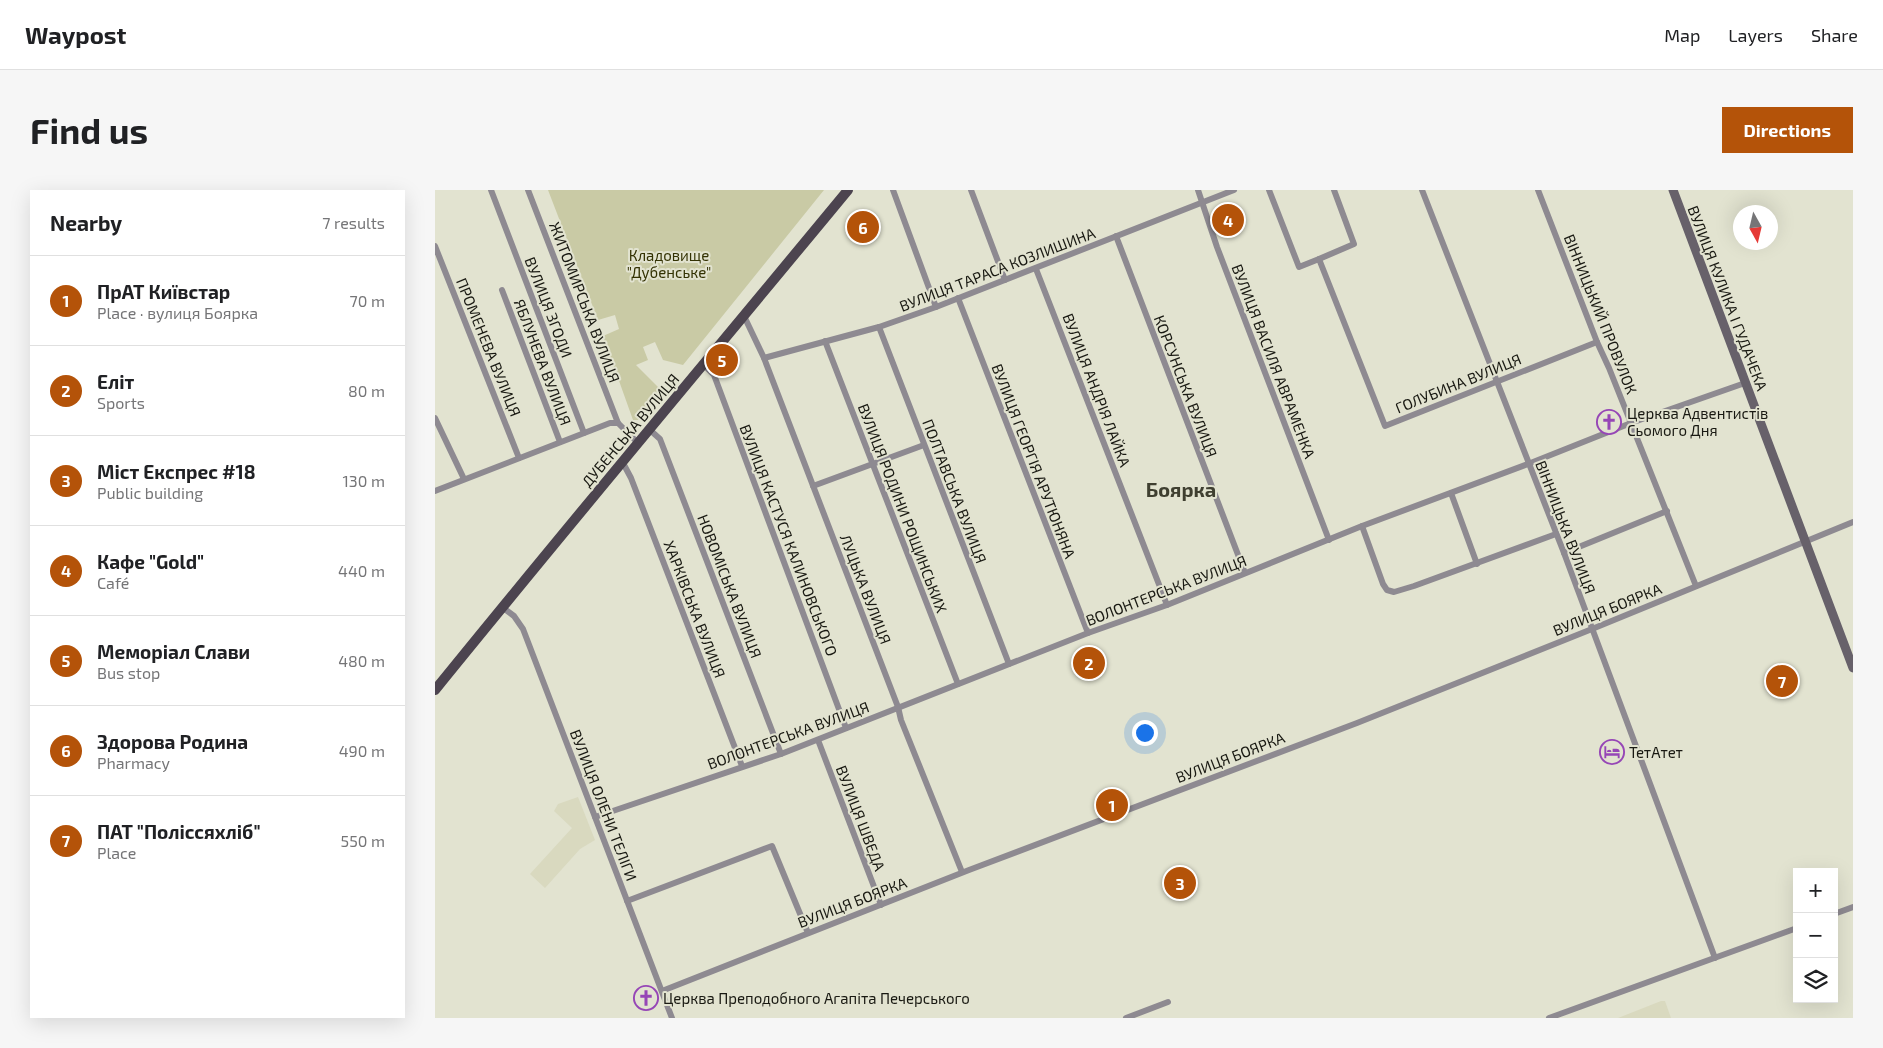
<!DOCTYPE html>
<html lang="en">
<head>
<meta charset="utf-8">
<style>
  :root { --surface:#fff; --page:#f6f6f6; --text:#202124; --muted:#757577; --line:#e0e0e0; --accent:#b45309 }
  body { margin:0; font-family:"Exo 2",sans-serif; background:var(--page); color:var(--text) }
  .controls { position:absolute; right:15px; bottom:15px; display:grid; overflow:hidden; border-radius:0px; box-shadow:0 5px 20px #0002 }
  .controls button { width:45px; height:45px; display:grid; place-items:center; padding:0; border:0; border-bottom:1px solid var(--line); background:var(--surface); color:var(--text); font:25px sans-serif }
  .compass { position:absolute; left:1298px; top:15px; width:45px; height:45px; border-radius:50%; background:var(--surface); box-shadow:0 5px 20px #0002; rotate:172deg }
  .you { position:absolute; left:709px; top:542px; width:18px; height:18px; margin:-12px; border:4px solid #fff; border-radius:50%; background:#1a73e8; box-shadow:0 0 0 8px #1a73e833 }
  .badge { display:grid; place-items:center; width:32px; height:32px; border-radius:50%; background:var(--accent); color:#fff; font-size:16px; font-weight:700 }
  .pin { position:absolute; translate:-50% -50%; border:2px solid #fff; box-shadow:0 1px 5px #0006 }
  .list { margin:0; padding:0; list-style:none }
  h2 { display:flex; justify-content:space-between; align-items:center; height:65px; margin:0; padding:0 20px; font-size:21px }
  h2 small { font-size:16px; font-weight:400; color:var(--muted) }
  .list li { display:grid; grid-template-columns:32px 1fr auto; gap:15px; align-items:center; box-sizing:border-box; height:90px; padding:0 20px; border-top:1px solid var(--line) }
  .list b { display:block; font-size:19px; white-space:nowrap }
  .list p { margin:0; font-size:16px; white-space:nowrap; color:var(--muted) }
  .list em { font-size:16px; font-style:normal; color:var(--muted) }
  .icon { flex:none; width:28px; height:28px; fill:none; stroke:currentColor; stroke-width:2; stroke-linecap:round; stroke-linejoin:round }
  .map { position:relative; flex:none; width:1418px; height:828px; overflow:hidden; border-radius:0px }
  header { display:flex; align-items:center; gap:30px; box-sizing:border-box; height:70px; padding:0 25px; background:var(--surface); border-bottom:1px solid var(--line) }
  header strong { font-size:24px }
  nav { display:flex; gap:28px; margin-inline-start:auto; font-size:18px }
  .intro { display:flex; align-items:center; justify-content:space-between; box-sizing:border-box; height:120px; padding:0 30px }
  h1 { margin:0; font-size:35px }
  .button { padding:12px 22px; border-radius:0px; background:var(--accent); color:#fff; font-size:18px; font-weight:700 }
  main { display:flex; gap:30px; padding:0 30px }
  aside { flex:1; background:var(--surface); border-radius:0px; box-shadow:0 5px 20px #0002 }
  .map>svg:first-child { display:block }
</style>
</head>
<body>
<header>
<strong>Waypost</strong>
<nav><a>Map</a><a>Layers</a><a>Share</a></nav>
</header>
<div class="intro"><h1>Find us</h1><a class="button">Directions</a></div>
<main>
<aside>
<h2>Nearby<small>7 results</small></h2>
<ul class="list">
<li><span class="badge">1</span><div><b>ПрАТ Київстар</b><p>Place · вулиця Боярка</p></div><em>70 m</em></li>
<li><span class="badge">2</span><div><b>Еліт</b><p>Sports</p></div><em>80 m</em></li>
<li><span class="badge">3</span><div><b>Міст Експрес #18</b><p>Public building</p></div><em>130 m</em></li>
<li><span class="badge">4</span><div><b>Кафе &quot;Gold&quot;</b><p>Café</p></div><em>440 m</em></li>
<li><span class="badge">5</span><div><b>Меморіал Слави</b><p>Bus stop</p></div><em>480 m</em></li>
<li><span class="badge">6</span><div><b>Здорова Родина</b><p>Pharmacy</p></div><em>490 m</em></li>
<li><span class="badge">7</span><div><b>ПАТ &quot;Поліссяхліб&quot;</b><p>Place</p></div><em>550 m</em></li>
</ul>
</aside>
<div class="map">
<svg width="1418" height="828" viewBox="0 0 1418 828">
  <rect width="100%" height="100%" fill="#e2e3d0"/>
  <g fill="#d9d9bf">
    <polygon points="143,607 160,650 145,659 110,698 95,684 137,638 119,621 123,614"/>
    <polygon points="1226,811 1230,811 1236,828 1183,828"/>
  </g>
  <polygon fill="#c9caa5" points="113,0 389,0 248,175 228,170 220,152 208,157 213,170 201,175 225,199 226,203 203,230 198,230 168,146 184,139 180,125 163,130"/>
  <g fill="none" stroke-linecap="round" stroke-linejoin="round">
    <g stroke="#8e8a91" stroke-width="6">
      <polyline points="56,0 149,243"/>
      <polyline points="93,0 183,233"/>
      <polyline points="458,0 501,117"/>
      <polyline points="536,0 570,90"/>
      <polyline points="763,0 782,57 894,350"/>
      <polyline points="834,0 864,77 884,69 950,236 1162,152"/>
      <polyline points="987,0 1129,363 1280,768"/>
      <polyline points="1103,0 1162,152 1174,178 1261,396"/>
      <polyline points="681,46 810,383"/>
      <polyline points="0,56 84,268"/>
      <polyline points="884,69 919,54 899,0"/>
      <polyline points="601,79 732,415"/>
      <polyline points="67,100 125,252"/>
      <polyline points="523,108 653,443"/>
      <polyline points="309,126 329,168 463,517 466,530 527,682"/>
      <polyline points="444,137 574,474"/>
      <polyline points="390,151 523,494"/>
      <polyline points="329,168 444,137 501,117 799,0"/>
      <polyline points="269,175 279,185 411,538"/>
      <polyline points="0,228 29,289"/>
      <polyline points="215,240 225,249 346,564"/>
      <polyline points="188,273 196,288 307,576"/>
      <polyline points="378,296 489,255"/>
      <polyline points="0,301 175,233 183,233 203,253"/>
      <polyline points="1016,303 1042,374"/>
      <polyline points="927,336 948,394 952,400 959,402 979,396 1121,344"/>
      <polyline points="1129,363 1232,321"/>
      <polyline points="67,417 79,426 88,439 237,828"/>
      <polyline points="383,550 446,715"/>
      <polyline points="160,627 346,564 653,443 732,415 927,336 1093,274 1196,233 1310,193"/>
      <polyline points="192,711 337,656 373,743"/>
      <polyline points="1399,724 1418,717"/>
      <polyline points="227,801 534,680 922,533 1157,439 1418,332"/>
      <polyline points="691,828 733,812"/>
      <polyline points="1114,828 1362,738"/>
    </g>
    <polyline stroke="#67616a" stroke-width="9" points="1238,0 1418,478"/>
    <path stroke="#4c444f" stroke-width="10" d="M0,500C136,332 275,167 413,0"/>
  </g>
  <defs>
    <symbol id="church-ring" viewBox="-11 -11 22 22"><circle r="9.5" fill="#e2e3d0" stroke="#9646b6" stroke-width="1.5"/><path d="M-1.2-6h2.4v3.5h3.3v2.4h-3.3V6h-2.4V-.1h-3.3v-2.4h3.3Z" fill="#9646b6"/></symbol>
    <symbol id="hotel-ring" viewBox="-11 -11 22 22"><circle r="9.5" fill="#e2e3d0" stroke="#9646b6" stroke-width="1.5"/><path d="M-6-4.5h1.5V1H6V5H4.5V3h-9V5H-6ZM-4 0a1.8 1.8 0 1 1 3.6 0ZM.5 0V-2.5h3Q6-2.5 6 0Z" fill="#9646b6"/></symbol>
  </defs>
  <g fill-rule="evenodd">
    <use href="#church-ring" x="1160" y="218" width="28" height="28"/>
    <use href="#hotel-ring" x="1163" y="548" width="28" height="28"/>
    <use href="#church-ring" x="197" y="794" width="28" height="28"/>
  </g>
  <g text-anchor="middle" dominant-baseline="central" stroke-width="4" stroke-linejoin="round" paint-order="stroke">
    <g font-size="15" fill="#333203" stroke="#e2e3d0">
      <text x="234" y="65">Кладовище<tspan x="234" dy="17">"Дубенське"</tspan></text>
    </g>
    <g font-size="15" fill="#191912" stroke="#e2e3d0">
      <text transform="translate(562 79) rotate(-21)">ВУЛИЦЯ ТАРАСА КОЗЛИШИНА</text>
      <text transform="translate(1293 108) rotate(69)">ВУЛИЦЯ КУЛИКА І ГУДАЧЕКА</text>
      <text transform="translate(150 112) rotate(69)">ЖИТОМИРСЬКА ВУЛИЦЯ</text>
      <text transform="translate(114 117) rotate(69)">ВУЛИЦЯ ЗГОДИ</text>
      <text transform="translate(1166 124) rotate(68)">ВІННИЦЬКИЙ ПРОВУЛОК</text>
      <text transform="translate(54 157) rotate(68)">ПРОМЕНЕВА ВУЛИЦЯ</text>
      <text transform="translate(839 171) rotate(69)">ВУЛИЦЯ ВАСИЛЯ АВРАМЕНКА</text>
      <text transform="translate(108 172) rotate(69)">ЯБЛУНЕВА ВУЛИЦЯ</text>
      <text transform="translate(1023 193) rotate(-22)">ГОЛУБИНА ВУЛИЦЯ</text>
      <text transform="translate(751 196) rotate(69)">КОРСУНСЬКА ВУЛИЦЯ</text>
      <text transform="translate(662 200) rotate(69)">ВУЛИЦЯ АНДРІЯ ЛАЙКА</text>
      <text transform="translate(195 240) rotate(-50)">ДУБЕНСЬКА ВУЛИЦЯ</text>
      <text transform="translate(599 271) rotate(69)">ВУЛИЦЯ ГЕОРГІЯ АРУТЮНЯНА</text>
      <text transform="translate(520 301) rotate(69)">ПОЛТАВСЬКА ВУЛИЦЯ</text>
      <text transform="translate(468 318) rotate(69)">ВУЛИЦЯ РОДИНИ РОЩИНСЬКИХ</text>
      <text transform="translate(1131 337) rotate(69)">ВІННИЦЬКА ВУЛИЦЯ</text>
      <text transform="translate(354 350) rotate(69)">ВУЛИЦЯ КАСТУСЯ КАЛИНОВСЬКОГО</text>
      <text transform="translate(295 396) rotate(69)">НОВОМІСЬКА ВУЛИЦЯ</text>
      <text transform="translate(431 399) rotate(69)">ЛУЦЬКА ВУЛИЦЯ</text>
      <text transform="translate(731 400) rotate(-21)">ВОЛОНТЕРСЬКА ВУЛИЦЯ</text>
      <text transform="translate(260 419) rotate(69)">ХАРКІВСЬКА ВУЛИЦЯ</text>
      <text transform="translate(1172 419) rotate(-22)">ВУЛИЦЯ БОЯРКА</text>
      <text transform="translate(353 545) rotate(-20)">ВОЛОНТЕРСЬКА ВУЛИЦЯ</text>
      <text transform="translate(795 567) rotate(-21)">ВУЛИЦЯ БОЯРКА</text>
      <text transform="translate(169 615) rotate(69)">ВУЛИЦЯ ОЛЕНИ ТЕЛІГИ</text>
      <text transform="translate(426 628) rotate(69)">ВУЛИЦЯ ШВЕДА</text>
      <text transform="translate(417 712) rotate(-21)">ВУЛИЦЯ БОЯРКА</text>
    </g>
    <g font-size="15" fill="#191912" stroke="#e2e3d0" text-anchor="start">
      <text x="1192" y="223">Церква Адвентистів<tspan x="1192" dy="17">Сьомого Дня</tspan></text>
      <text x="1194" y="562">ТетАтет</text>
      <text x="228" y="808">Церква Преподобного Агапіта Печерського</text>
    </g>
    <g font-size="20" font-weight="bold" fill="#3f3f30" stroke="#e2e3d0">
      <text x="746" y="299">Боярка</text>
    </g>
  </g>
</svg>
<div class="controls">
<button>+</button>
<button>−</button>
<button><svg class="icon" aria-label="layers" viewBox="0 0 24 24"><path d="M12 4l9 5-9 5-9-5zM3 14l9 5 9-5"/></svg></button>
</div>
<svg class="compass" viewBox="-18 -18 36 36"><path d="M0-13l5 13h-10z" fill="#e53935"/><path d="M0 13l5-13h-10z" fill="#757577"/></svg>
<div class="you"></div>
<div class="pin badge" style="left:677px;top:615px">1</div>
<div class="pin badge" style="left:654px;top:473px">2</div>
<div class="pin badge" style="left:745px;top:693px">3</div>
<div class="pin badge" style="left:793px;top:30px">4</div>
<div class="pin badge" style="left:287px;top:170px">5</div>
<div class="pin badge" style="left:428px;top:37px">6</div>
<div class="pin badge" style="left:1347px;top:491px">7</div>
</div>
</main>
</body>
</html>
